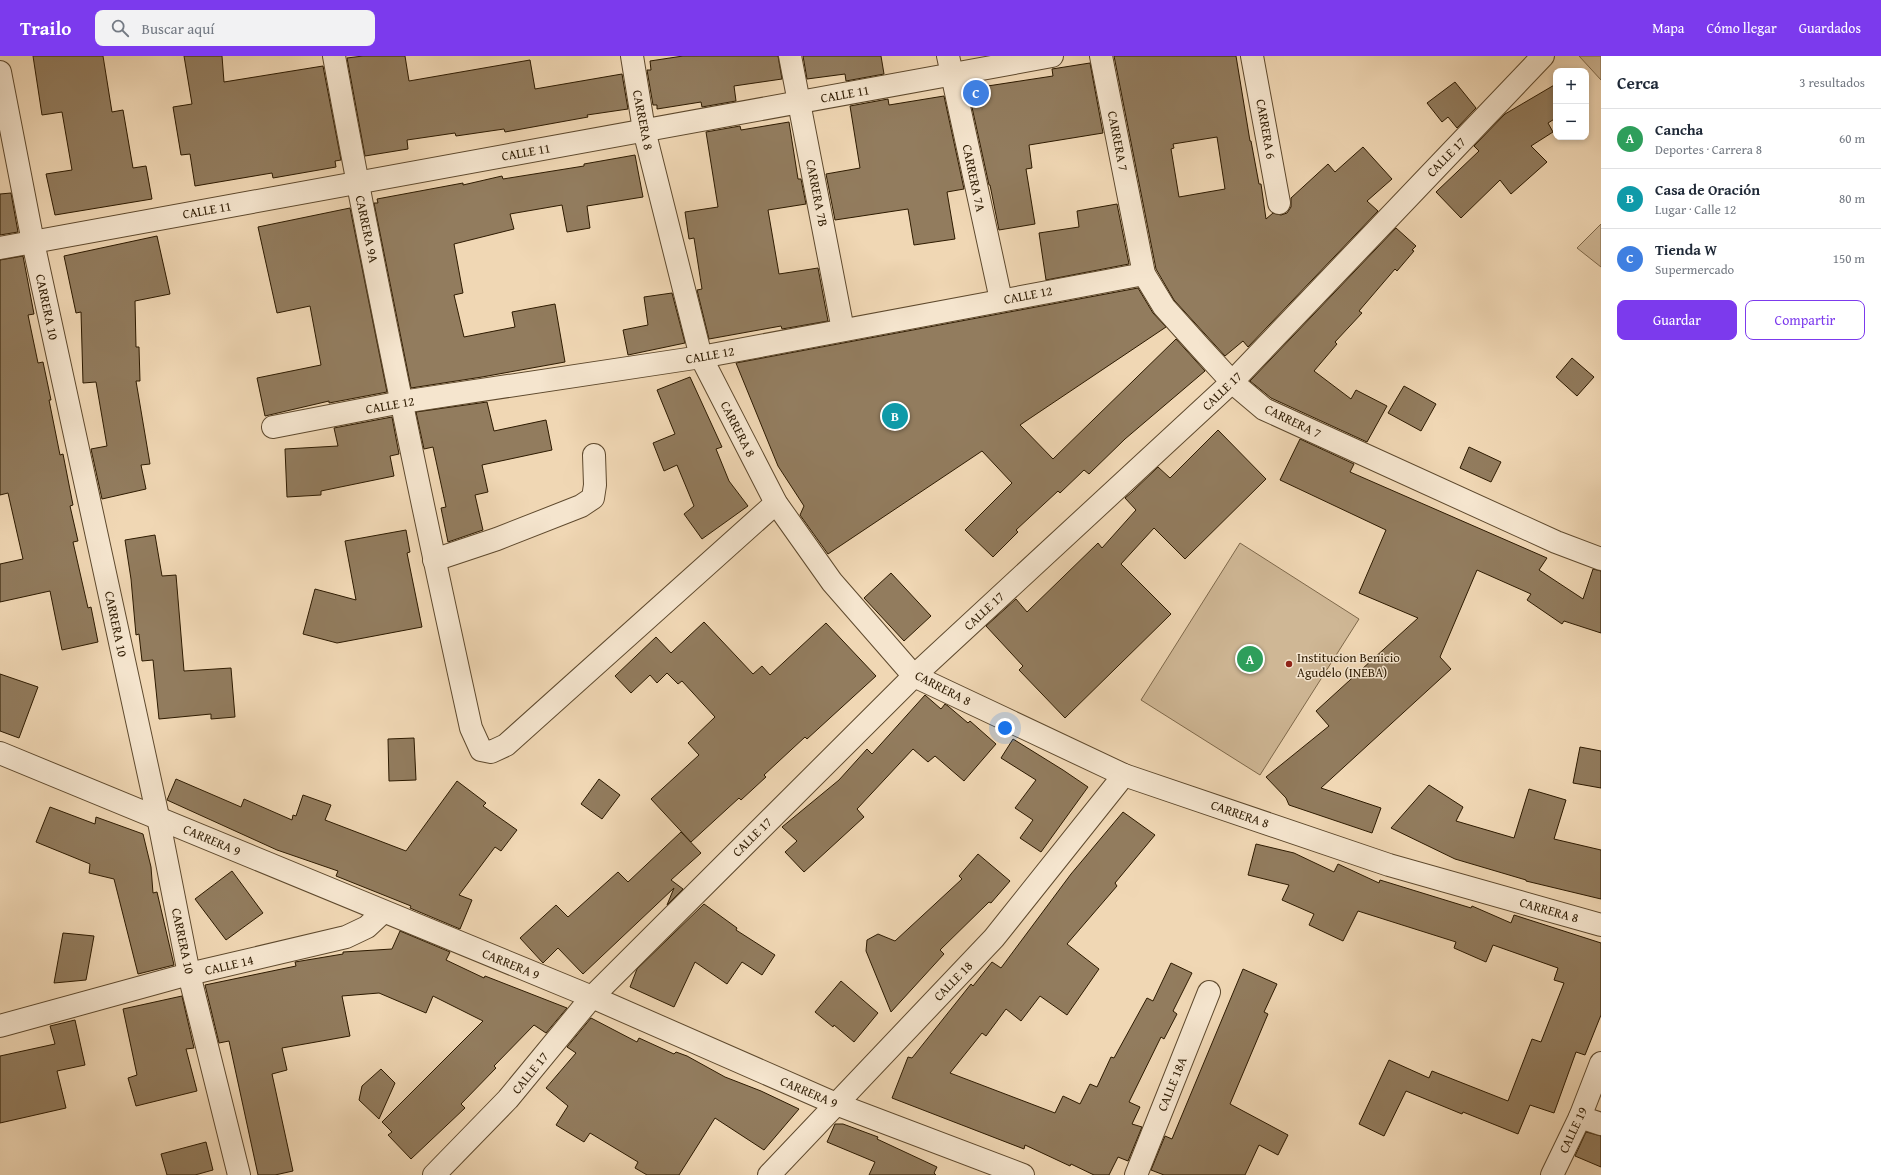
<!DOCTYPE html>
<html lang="es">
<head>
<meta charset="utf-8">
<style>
  :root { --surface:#fff; --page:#f2f2f3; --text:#1f2937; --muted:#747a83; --line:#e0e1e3; --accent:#7c3aed }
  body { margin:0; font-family:"Gentium Book Plus",serif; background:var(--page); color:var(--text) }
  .controls { position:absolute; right:12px; top:12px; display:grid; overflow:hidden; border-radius:8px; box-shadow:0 2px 6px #0003 }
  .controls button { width:36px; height:36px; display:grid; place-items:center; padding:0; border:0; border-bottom:1px solid var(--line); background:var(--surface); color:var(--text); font:20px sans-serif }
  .you { position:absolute; left:1005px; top:672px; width:14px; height:14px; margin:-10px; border:3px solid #fff; border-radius:50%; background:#1a73e8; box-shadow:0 0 0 6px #1a73e833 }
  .badge { display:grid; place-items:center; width:26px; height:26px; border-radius:50%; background:var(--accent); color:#fff; font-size:13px; font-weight:700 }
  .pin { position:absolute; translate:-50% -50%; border:2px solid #fff; box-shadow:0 1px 4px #0006 }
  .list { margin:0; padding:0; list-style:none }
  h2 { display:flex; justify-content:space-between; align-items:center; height:52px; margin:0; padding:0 16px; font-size:17px }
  h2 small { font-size:13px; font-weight:400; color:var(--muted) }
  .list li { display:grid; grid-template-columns:26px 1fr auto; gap:12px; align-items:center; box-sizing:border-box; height:60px; padding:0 16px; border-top:1px solid var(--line) }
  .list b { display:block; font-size:15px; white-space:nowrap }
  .list p { margin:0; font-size:13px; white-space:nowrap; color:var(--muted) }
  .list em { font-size:13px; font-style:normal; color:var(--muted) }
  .actions { display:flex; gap:8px; padding:12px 16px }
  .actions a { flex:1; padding:9px 0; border:1px solid var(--accent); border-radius:8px; text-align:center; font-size:14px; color:var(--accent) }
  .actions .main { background:var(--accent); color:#fff }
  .icon { flex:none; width:22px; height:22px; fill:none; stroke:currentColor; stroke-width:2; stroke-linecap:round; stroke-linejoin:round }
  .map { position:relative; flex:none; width:1601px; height:1119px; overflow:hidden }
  header { display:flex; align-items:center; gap:24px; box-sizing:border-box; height:56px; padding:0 20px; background:var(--accent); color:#fff }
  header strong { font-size:19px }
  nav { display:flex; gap:22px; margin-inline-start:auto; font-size:14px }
  .search { width:280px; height:36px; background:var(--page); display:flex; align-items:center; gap:10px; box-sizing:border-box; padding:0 14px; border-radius:8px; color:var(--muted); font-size:15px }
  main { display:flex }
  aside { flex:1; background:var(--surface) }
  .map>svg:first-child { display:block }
</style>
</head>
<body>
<header>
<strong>Trailo</strong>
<div class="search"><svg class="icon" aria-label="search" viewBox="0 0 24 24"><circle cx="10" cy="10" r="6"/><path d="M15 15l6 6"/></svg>Buscar aquí</div>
<nav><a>Mapa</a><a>Cómo llegar</a><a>Guardados</a></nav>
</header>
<main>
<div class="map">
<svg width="1601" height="1119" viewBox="0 0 1601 1119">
  <rect width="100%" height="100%" fill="#f0d7b4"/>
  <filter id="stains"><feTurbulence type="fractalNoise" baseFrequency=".005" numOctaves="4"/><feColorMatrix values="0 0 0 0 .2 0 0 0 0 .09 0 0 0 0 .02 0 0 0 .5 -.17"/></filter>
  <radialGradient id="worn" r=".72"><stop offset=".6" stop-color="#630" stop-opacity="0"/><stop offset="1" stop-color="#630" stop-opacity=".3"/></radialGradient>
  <g fill="#cfb795" stroke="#7e684a">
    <polygon points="1579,0 1601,0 1601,24"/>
    <polygon points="1601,168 1601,211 1577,192"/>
    <polygon points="1240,487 1359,563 1260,719 1141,644"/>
  </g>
  <g fill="#927c5e" stroke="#2d1a00" fill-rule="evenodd">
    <polygon points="33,0 103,0 112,56 123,54 133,112 146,110 152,143 55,159 46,118 72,114 62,56 42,59"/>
    <polygon points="184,0 222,0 224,26 323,10 341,104 335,105 336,111 273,122 272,117 195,130 190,98 181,99 173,51 192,48"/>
    <polygon points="363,0 405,0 409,25 530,4 535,33 622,18 628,53 587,59 588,61 505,76 504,73 456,80 455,77 407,84 408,93 365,100 347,2"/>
    <polygon points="683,0 778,0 782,23 734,30 736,45 702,51 701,46 657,53 657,49 653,49 647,14 651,14 650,5"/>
    <polygon points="803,0 881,0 884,18 846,25 845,18 807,23"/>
    <path d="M1114,0H1236L1250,85H1251L1259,128H1261L1266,163L1273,157L1281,159L1287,157L1291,151V142L1328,108L1335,116L1363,91L1392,123L1367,145L1378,155L1248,291L1243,285L1225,300L1174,244L1156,213ZM1217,81L1225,133L1179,141L1171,93L1174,92L1173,88Z"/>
    <polygon points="1090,7 1103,77 1029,89 1032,112 1026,113 1035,168 999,174 990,129 989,129 968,33 1053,20 1052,13"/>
    <polygon points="1455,26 1476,52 1457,72 1448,61 1442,66 1427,47"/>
    <polygon points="1556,28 1556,62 1548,67 1553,76 1531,90 1547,106 1511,138 1500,124 1461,162 1436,136 1479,95 1474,90 1505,58"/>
    <polygon points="944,40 964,133 947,136 955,183 914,189 908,153 835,164 826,118 860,112 850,50 888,43 889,49"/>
    <polygon points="789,66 798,123 801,123 806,148 768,154 779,218 818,212 828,265 782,273 781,270 709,283 697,234 702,233 694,182 689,183 685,156 718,151 706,76 740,70 741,74"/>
    <polygon points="635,99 643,141 587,150 590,172 567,176 562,149 510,158 514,173 454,188 463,237 454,239 464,281 515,271 512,256 555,248 565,306 482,321 411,332 374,147 378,147 377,143 463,127 463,129 502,120 503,123 584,110 584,108"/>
    <polygon points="11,137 18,176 0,179 0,138"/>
    <polygon points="1117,148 1129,208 1046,224 1039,177 1079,171 1077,155"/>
    <polygon points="350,152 387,336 329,347 329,345 265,360 257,322 321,309 310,250 277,257 258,171"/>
    <polygon points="1396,172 1416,190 1412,194 1414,195 1397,215 1395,213 1359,255 1362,257 1335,286 1337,288 1314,315 1351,343 1356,334 1387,350 1367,386 1271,342 1250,325"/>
    <polygon points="157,180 170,238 135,245 136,291 139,291 140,325 136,325 150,408 141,409 146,433 102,443 91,393 107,390 96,326 83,327 81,256 76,257 64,200"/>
    <polygon points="23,200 34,258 28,259 38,307 43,306 51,344 49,344 60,399 63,398 73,449 70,450 78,485 73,486 88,552 91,551 98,586 62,594 50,535 0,546 0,508 23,503 8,437 0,439 0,204"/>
    <polygon points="1138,232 1153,257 1166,271 1020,369 1053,403 1176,283 1205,315 1125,383 1089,418 1084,414 1060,437 1058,435 1016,474 1018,476 993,501 965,474 1012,427 982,395 828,498 800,459 804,450 778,410 736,307"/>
    <polygon points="672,237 685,287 628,299 623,274 648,269 644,241"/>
    <polygon points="1572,302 1594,321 1577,340 1556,321"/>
    <polygon points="690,321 722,391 716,393 729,425 748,450 702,483 684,458 694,450 677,409 664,415 653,387 675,378 657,334"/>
    <polygon points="1404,330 1436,348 1421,375 1388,357"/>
    <polygon points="487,346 494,375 546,364 552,394 482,409 488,436 475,439 483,474 448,486 441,452 446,451 433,391 424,393 416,356"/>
    <polygon points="392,361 399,398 390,400 394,420 321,435 321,439 287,441 285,393 338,390 334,372"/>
    <polygon points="1218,374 1266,423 1185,503 1154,472 1121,508 1171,558 1065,662 1019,614 1023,610 986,570 1016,543 1027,556 1098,487 1102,492 1136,454 1125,442 1132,436 1158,411 1170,422"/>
    <polygon points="1300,383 1354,408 1350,416 1547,502 1539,514 1583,543 1593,513 1601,515 1601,577 1564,565 1562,568 1527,544 1531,538 1477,514 1440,601 1451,613 1321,732 1381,752 1372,777 1289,749 1286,742 1266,721 1329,670 1316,655 1418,562 1359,537 1386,474 1280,424"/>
    <polygon points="1469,391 1501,406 1491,426 1460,412"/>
    <polygon points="406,474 410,496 407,497 422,571 337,587 303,578 315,533 356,544 345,485"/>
    <polygon points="155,479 162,520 176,519 184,615 231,612 235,661 211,663 211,658 159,663 153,604 142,605 139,578 136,579 131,523 125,484"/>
    <polygon points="891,517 931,560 904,585 864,542"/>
    <polygon points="704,566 753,618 762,610 770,619 826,567 876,620 807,683 805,681 764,719 766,721 741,744 739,742 691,786 651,743 699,699 688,687 715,661 682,625 678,628 667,617 657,627 650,619 631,637 615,620 656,581 671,597"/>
    <polygon points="0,618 38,631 19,682 0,675"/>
    <polygon points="925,639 941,653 945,648 948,650 968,667 970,665 996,688 964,725 935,700 928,706 913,693 857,753 864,761 804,816 785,796 797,785 782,771 839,724 867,693 872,698"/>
    <polygon points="414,682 416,724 389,725 388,683"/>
    <polygon points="1013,683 1063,714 1088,731 1041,796 1020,782 1033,764 1015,752 1036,724 1001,702"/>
    <polygon points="1580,691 1601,695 1601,732 1573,727"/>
    <polygon points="176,723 241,751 244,743 292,764 293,759 296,760 303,739 331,749 325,764 406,795 457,725 486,747 483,750 517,774 501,795 495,791 459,839 472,844 460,873 410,852 411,850 336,820 338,815 277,794 167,744"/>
    <polygon points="599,723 620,739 602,763 581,748"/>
    <polygon points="1429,729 1463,751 1456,765 1514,782 1529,733 1566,744 1554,783 1601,794 1601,843 1526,825 1526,824 1455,803 1391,772"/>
    <polygon points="50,751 95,768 96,761 143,778 151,811 153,837 157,836 174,909 138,918 114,823 89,817 90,808 36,786"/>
    <polygon points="1123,756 1155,779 1115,827 1117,830 1067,888 1099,913 1067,959 1040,940 1021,965 1006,953 986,980 982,977 950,1017 1055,1057 1063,1040 1080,1048 1090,1028 1097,1031 1111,1001 1114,1002 1147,942 1153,945 1171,907 1192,917 1173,955 1177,958 1164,983 1161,981 1129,1046 1140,1051 1132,1068 1142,1071 1128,1105 1118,1101 1109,1119 1094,1119 1071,1108 1070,1110 1025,1089 1024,1093 892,1042 908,1001 912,1002 971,928 973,930 992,906 1001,912 1071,818"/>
    <polygon points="681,776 701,797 671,824 683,833 667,849 674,832 583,918 558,892 543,907 520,882 556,849 568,861 618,816 628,826"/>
    <polygon points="1256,788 1294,797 1334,816 1338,808 1379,827 1380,824 1471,852 1472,850 1511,867 1514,859 1601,887 1601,959 1585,999 1576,996 1554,1057 1530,1049 1518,1078 1463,1056 1462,1058 1406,1035 1384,1080 1359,1068 1389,1004 1429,1022 1432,1015 1508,1045 1532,983 1541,986 1564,927 1554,924 1558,912 1493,889 1486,906 1454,892 1456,886 1358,855 1343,885 1309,869 1314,858 1282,844 1289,829 1248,819"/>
    <polygon points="978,798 1010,825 991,847 989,846 940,894 944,898 891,956 866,895 867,884 878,878 895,885 962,823 959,820"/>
    <polygon points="232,815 263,857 226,884 195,843"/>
    <polygon points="704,848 737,872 736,874 775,899 762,919 742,906 727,928 695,906 674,951 630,931 637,913"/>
    <polygon points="400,875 450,896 446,904 484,922 485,920 567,952 546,977 534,969 494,1010 496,1012 461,1048 465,1052 411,1103 388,1079 392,1076 382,1066 483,965 433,940 426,957 379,937 342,940 350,980 282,992 287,1014 272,1018 293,1115 275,1119 258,1119 229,985 219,987 205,929 296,910 295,906 343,898 343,896 392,893"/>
    <polygon points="63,877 94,880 86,924 54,927"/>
    <polygon points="1243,913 1277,928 1264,956 1268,958 1230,1048 1288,1079 1278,1099 1259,1089 1245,1119 1164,1119 1151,1114 1165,1080 1172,1083"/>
    <polygon points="841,925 878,957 854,986 834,969 833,971 815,956"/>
    <polygon points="182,940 194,992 186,993 197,1035 136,1050 128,1022 137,1019 123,953"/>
    <polygon points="591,962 637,986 639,982 674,998 676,996 687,1000 725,1021 761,1035 799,1053 764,1094 715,1062 679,1119 647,1119 635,1112 638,1106 590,1077 584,1086 556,1069 568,1050 546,1032 576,997 567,991"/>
    <polygon points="75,964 85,1009 57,1015 66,1052 0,1067 0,1000 55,988 50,970"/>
    <polygon points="381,1013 395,1027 379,1063 359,1044 362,1030"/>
    <polygon points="835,1068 843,1068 878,1081 877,1083 937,1111 934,1117 936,1119 869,1119 875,1106 827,1086"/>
    <polygon points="1586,1076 1601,1080 1601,1111 1575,1100"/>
    <polygon points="206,1086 213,1114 195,1119 167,1119 161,1098"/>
  </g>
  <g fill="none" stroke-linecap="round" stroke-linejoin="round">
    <defs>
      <g id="street">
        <path d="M334,0C375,225 422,449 471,672L481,694L491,696L506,689L776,447"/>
        <polyline points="632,0 644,74 701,301 776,447 832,526 914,620 1124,719 1389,809 1601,869"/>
        <polyline points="790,0 843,274"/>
        <polyline points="948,0 1001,244"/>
        <polyline points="1101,0 1144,218 1164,251 1199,290 1232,326 1264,353 1556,486 1601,503"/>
        <polyline points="1252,0 1279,147"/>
        <polyline points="0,16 33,186 158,761 189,918 239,1119"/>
        <polyline points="0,192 1052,0"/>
        <polyline points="273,371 402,346 701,301 1144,218"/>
        <polyline points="434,504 497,483 581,450 593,442 595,429 594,399"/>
        <polyline points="0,697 592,941 836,1048 1023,1119"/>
        <polyline points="0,970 189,918 346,881 367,871 383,856"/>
        <polyline points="1580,1061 1601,1068"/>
        <polyline points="434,1119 508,1043 592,941 914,620 1232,326 1543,0"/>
        <polyline points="769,1119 994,882 1124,719"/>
        <polyline points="1136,1119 1209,936"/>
        <polyline points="1552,1119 1580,1061 1601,1007"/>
      </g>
    </defs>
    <use href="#street" stroke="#5e492d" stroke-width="24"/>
    <use href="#street" stroke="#f5e5ce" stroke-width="22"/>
  </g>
  <circle fill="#8f2418" stroke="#f5e5ce" stroke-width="1.5" cx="1289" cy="608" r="4"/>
  <g text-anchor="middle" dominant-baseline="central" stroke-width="3" stroke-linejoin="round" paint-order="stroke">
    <g font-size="13" fill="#2d1a00" stroke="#f5e5ce">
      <text transform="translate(845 38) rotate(-10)">CALLE 11</text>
      <text transform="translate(643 64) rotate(79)">CARRERA 8</text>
      <text transform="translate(1266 73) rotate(80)">CARRERA 6</text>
      <text transform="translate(1118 85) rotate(79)">CARRERA 7</text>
      <text transform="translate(526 96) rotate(-10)">CALLE 11</text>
      <text transform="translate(1446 101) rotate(-46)">CALLE 17</text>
      <text transform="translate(974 122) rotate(78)">CARRERA 7A</text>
      <text transform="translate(817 137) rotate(79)">CARRERA 7B</text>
      <text transform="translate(207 154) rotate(-10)">CALLE 11</text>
      <text transform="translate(367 173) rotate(78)">CARRERA 9A</text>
      <text transform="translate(1028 239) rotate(-11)">CALLE 12</text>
      <text transform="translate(47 251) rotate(78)">CARRERA 10</text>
      <text transform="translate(710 299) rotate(-10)">CALLE 12</text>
      <text transform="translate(1222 335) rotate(-44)">CALLE 17</text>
      <text transform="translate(390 349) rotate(-10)">CALLE 12</text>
      <text transform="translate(1293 365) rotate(26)">CARRERA 7</text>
      <text transform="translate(738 373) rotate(63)">CARRERA 8</text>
      <text transform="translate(984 555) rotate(-43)">CALLE 17</text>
      <text transform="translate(116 568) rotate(78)">CARRERA 10</text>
      <text transform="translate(943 632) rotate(27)">CARRERA 8</text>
      <text transform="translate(1240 758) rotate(19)">CARRERA 8</text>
      <text transform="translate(752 781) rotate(-45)">CALLE 17</text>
      <text transform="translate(212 784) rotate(23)">CARRERA 9</text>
      <text transform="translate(1549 854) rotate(16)">CARRERA 8</text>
      <text transform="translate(183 885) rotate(78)">CARRERA 10</text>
      <text transform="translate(511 908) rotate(22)">CARRERA 9</text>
      <text transform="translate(229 909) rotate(-13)">CALLE 14</text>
      <text transform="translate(953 925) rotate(-46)">CALLE 18</text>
      <text transform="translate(530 1017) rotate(-51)">CALLE 17</text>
      <text transform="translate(1172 1028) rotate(-68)">CALLE 18A</text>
      <text transform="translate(809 1036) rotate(23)">CARRERA 9</text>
      <text transform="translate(1573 1074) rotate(-65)">CALLE 19</text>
    </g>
    <g font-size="13" fill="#2d1a00" stroke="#f5e5ce" text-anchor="start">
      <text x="1297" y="601">Institucion Benicio<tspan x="1297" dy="15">Agudelo (INEBA)</tspan></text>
    </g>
  </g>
  <rect width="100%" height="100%" filter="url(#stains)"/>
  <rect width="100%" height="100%" fill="url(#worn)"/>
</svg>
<div class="controls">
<button>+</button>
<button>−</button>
</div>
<div class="you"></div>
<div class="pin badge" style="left:1250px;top:603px;background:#2e9e5b">A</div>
<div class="pin badge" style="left:895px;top:360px;background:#0f9aa8">B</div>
<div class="pin badge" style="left:976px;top:37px;background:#3f7fe0">C</div>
</div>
<aside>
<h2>Cerca<small>3 resultados</small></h2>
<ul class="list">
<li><span class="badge" style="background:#2e9e5b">A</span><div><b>Cancha</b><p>Deportes · Carrera 8</p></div><em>60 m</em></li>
<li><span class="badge" style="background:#0f9aa8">B</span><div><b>Casa de Oración</b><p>Lugar · Calle 12</p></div><em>80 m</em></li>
<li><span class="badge" style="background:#3f7fe0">C</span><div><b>Tienda W</b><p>Supermercado</p></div><em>150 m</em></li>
</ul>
<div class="actions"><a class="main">Guardar</a><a>Compartir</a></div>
</aside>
</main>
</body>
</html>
